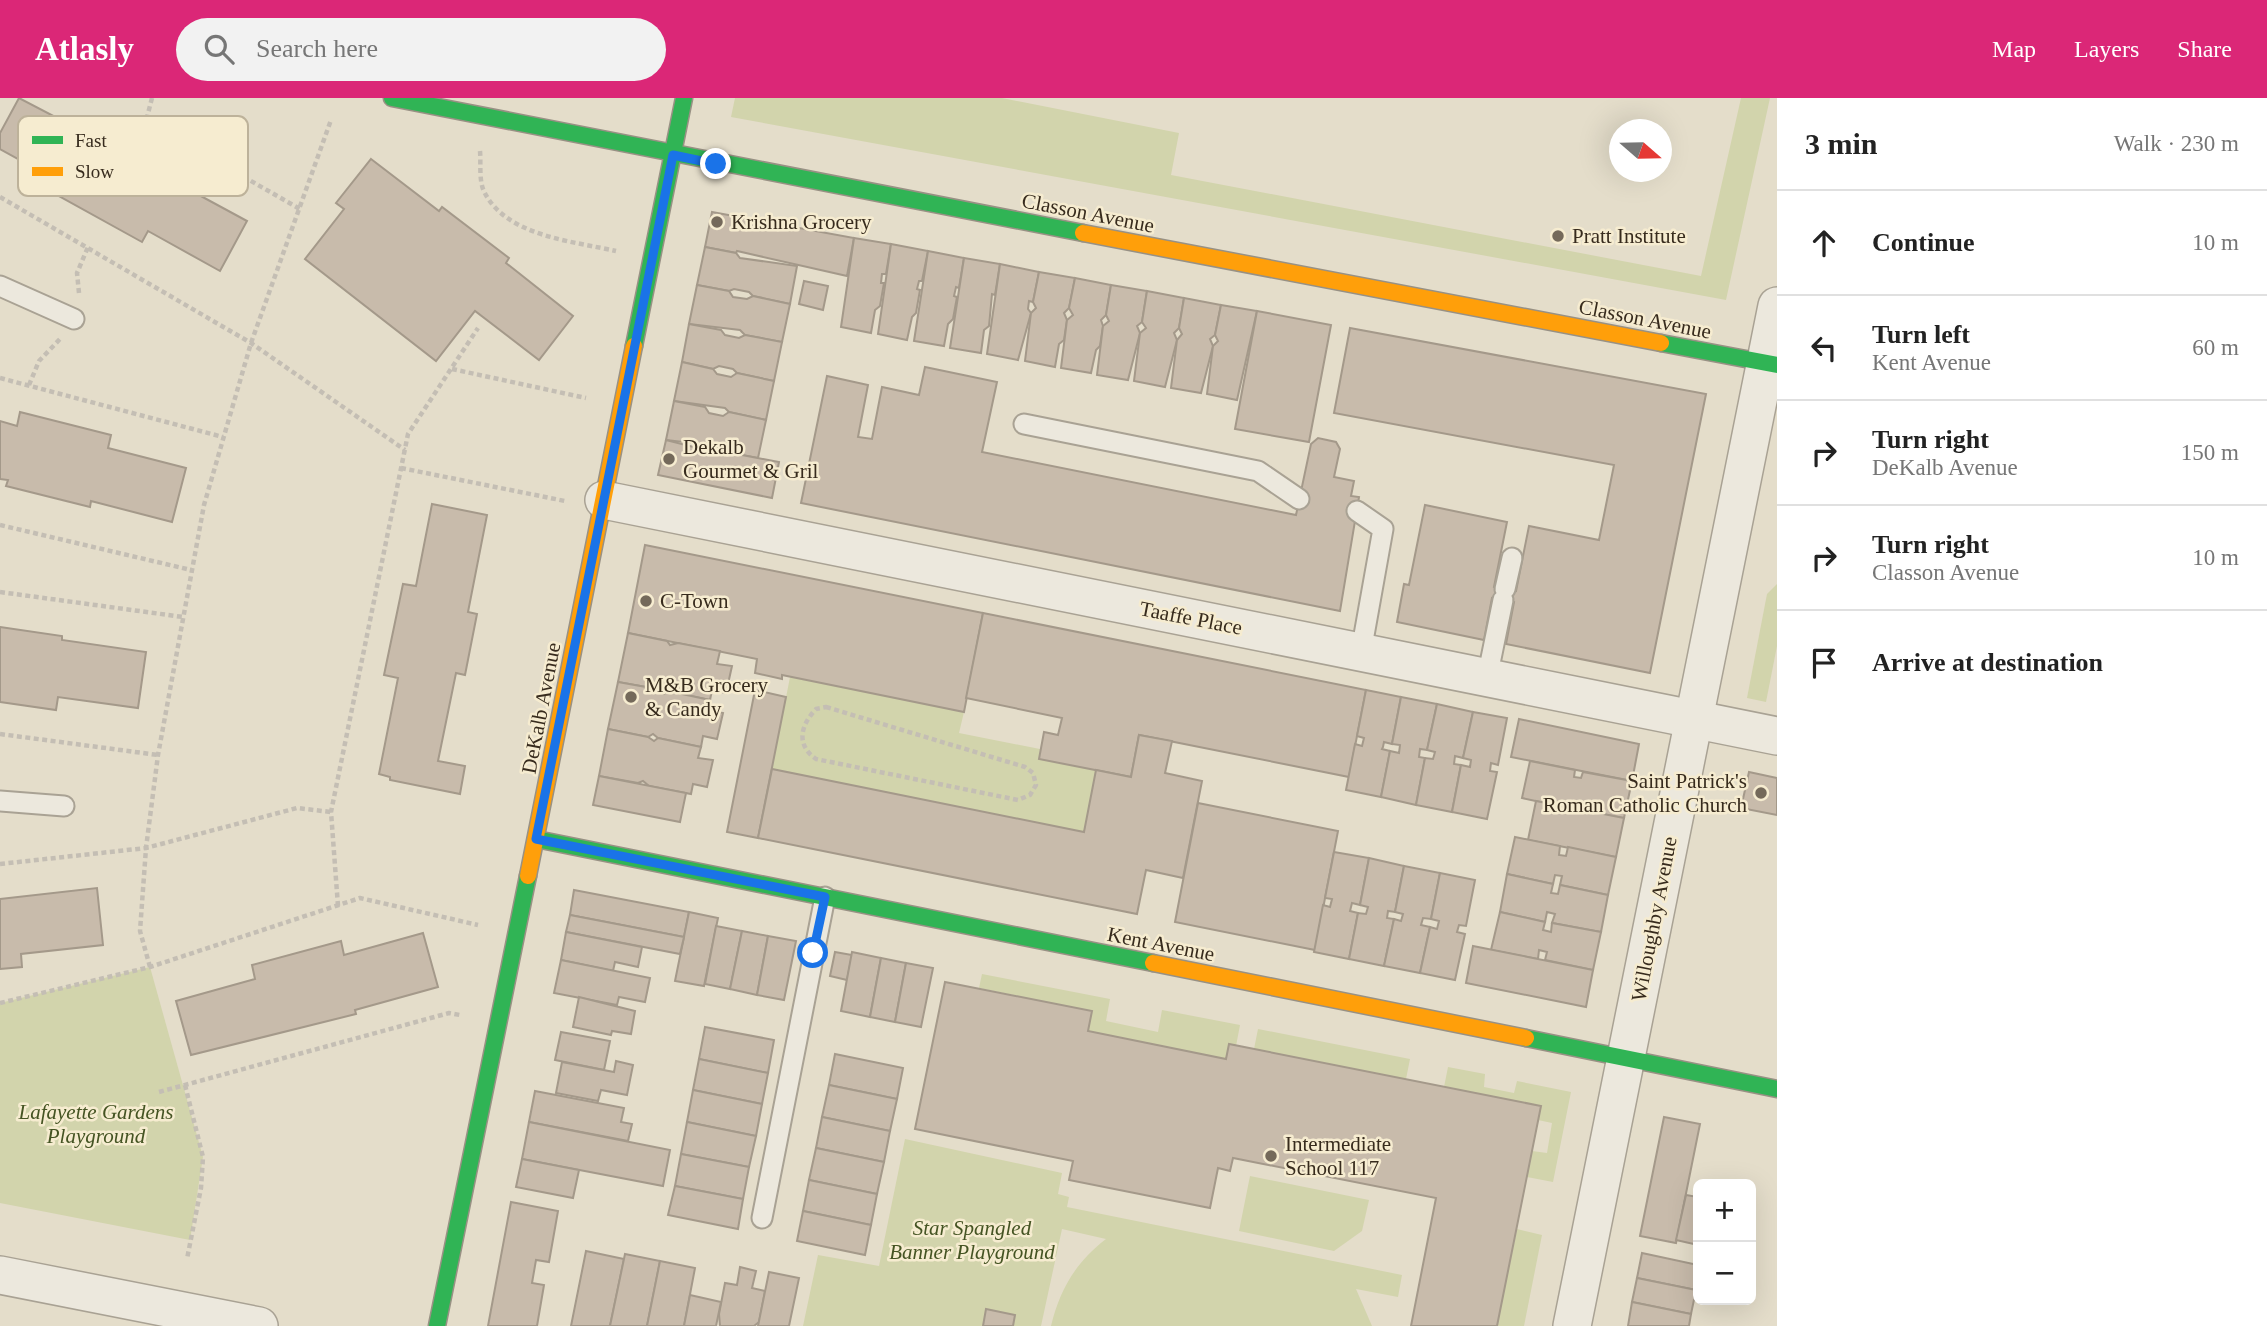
<!DOCTYPE html>
<html lang="en">
<head>
<meta charset="utf-8">
<style>
  :root { --surface:#fff; --page:#f2f2f2; --text:#222; --muted:#767676; --line:#e0e0e0; --accent:#db2777 }
  body { margin:0; font-family:Georgia,serif; background:var(--page); color:var(--text) }
  .controls { position:absolute; right:21px; bottom:21px; display:grid; overflow:hidden; border-radius:10px; box-shadow:0 7px 28px #0002 }
  .controls button { width:63px; height:63px; display:grid; place-items:center; padding:0; border:0; border-bottom:2px solid var(--line); background:var(--surface); color:var(--text); font:35px sans-serif }
  .compass { position:absolute; left:1609px; top:21px; width:63px; height:63px; border-radius:50%; background:var(--surface); box-shadow:0 7px 28px #0002; rotate:110deg }
  .stop { position:absolute; width:21px; height:21px; margin:-16px; border:5px solid #1a73e8; border-radius:50%; background:#fff }
  .stop.end { background:#1a73e8; border-color:#fff; box-shadow:0 2px 7px #0008 }
  .list { margin:0; padding:0; list-style:none }
  h2 { display:flex; justify-content:space-between; align-items:center; height:91px; margin:0; padding:0 28px; font-size:30px }
  h2 small { font-size:23px; font-weight:400; color:var(--muted) }
  .list li { display:grid; grid-template-columns:46px 1fr auto; gap:21px; align-items:center; box-sizing:border-box; height:105px; padding:0 28px; border-top:2px solid var(--line) }
  .list b { display:block; font-size:26px; white-space:nowrap }
  .list p { margin:0; font-size:23px; white-space:nowrap; color:var(--muted) }
  .list em { font-size:23px; font-style:normal; color:var(--muted) }
  .icon { flex:none; width:38px; height:38px; fill:none; stroke:currentColor; stroke-width:2; stroke-linecap:round; stroke-linejoin:round }
  .map { position:relative; flex:none; width:1777px; height:1228px; overflow:hidden }
  header { display:flex; align-items:center; gap:42px; box-sizing:border-box; height:98px; padding:0 35px; background:var(--accent); color:#fff }
  header strong { font-size:33px }
  nav { display:flex; gap:38px; margin-inline-start:auto; font-size:24px }
  .search { width:490px; height:63px; background:var(--page); display:flex; align-items:center; gap:18px; box-sizing:border-box; padding:0 24px; border-radius:38px; color:var(--muted); font-size:26px }
  main { display:flex }
  aside { flex:1; background:var(--surface) }
  .map>svg:first-child { display:block }
</style>
</head>
<body>
<header>
<strong>Atlasly</strong>
<div class="search"><svg class="icon" aria-label="search" viewBox="0 0 24 24"><circle cx="10" cy="10" r="6"/><path d="M15 15l6 6"/></svg>Search here</div>
<nav><a>Map</a><a>Layers</a><a>Share</a></nav>
</header>
<main>
<div class="map">
<svg width="1777" height="1228" viewBox="0 0 1777 1228">
  <rect width="100%" height="100%" fill="#e4ddca"/>
  <g fill="#d2d4ac">
    <polygon points="735,0 1002,0 1179,35 1171,77 1701,178 1741,0 1770,0 1726,202 731,19"/>
    <polygon points="1777,486 1777,548 1766,604 1747,600 1767,496"/>
    <polygon points="790,579 964,614 959,635 1040,651 1039,661 1096,672 1084,734 772,671"/>
    <polygon points="150,869 203,1059 190,1142 0,1105 0,905"/>
    <polygon points="982,876 1110,901 1106,923 1158,934 1162,912 1240,927 1236,948 1229,946 1226,961 1088,933 1091,913 979,890"/>
    <polygon points="1258,931 1410,961 1406,981 1254,951"/>
    <polygon points="1448,969 1485,976 1484,989 1514,995 1517,983 1571,994 1553,1084 1527,1079 1532,1053 1547,1055 1552,1025 1538,1022 1541,1008 1444,989"/>
    <path d="M905,1041L1062,1075L1058,1096L1069,1099L1067,1109L1402,1177L1398,1199L1356,1191L1372,1228H1051C1060,1191 1076,1164 1106,1141L1062,1131L1041,1228H803L818,1157L879,1168Z"/>
    <polygon points="1250,1078 1369,1102 1362,1133 1334,1153 1239,1133"/>
    <polygon points="1517,1131 1542,1137 1524,1228 1497,1228"/>
  </g>
  <g fill="#c8bbab" stroke="#a4998a" stroke-width="2">
    <polygon points="19,0 107,46 111,40 166,69 162,77 247,123 220,173 148,133 142,144 59,98 65,87 0,51 0,35"/>
    <polygon points="371,61 439,113 442,109 509,160 506,165 573,218 539,262 475,213 436,263 305,161 344,111 336,105"/>
    <polygon points="712,114 854,140 847,178 737,153 736,155 705,149"/>
    <polygon points="854,140 891,146 886,176 882,176 881,185 884,185 880,208 875,212 871,235 841,229"/>
    <polygon points="891,146 928,153 922,183 919,183 917,191 920,192 916,215 912,219 907,242 878,236"/>
    <polygon points="705,149 736,155 740,160 797,168 790,206 753,198 749,194 734,191 729,193 697,187"/>
    <polygon points="928,153 964,160 959,190 956,189 954,198 957,199 953,221 948,226 944,248 914,243"/>
    <polygon points="964,160 1000,166 995,197 992,196 989,228 984,232 981,255 950,250"/>
    <polygon points="1000,166 1039,174 1033,204 1029,203 1028,211 1031,215 1018,262 987,256"/>
    <polygon points="1039,174 1075,180 1069,210 1064,215 1067,222 1064,242 1059,246 1055,269 1025,263 1031,215 1036,210 1033,204"/>
    <polygon points="1075,180 1111,187 1106,217 1101,222 1103,228 1100,248 1096,252 1091,275 1061,270 1067,222 1073,217 1069,210"/>
    <polygon points="804,183 828,188 823,212 799,206"/>
    <polygon points="697,187 729,193 733,199 747,201 753,198 790,206 782,244 745,237 740,232 689,226"/>
    <polygon points="1111,187 1147,193 1142,224 1137,228 1140,235 1128,282 1097,277 1103,228 1109,223 1106,217"/>
    <polygon points="1147,193 1184,200 1179,230 1174,235 1177,242 1165,289 1134,283 1140,235 1146,230 1142,224"/>
    <polygon points="1184,200 1221,207 1215,237 1210,241 1213,248 1201,295 1171,290 1177,242 1182,236 1179,230"/>
    <polygon points="1221,207 1257,213 1237,302 1207,296 1213,248 1218,243 1215,237"/>
    <polygon points="1257,213 1331,227 1309,344 1235,331"/>
    <polygon points="689,226 721,232 725,237 739,240 745,237 782,244 774,283 737,275 733,271 719,268 713,271 682,264"/>
    <polygon points="1350,230 1706,296 1650,575 1506,546 1514,504 1492,500 1484,542 1397,524 1404,486 1409,487 1425,407 1507,424 1494,489 1516,493 1529,428 1599,442 1614,367 1334,315"/>
    <polygon points="682,264 713,271 717,276 731,279 737,275 774,283 766,322 729,314 725,310 674,303"/>
    <polygon points="925,269 997,284 982,354 1296,417 1311,346 1318,340 1336,344 1340,351 1334,379 1354,383 1351,398 1359,399 1340,513 801,405 827,278 868,287 858,339 872,341 882,289 919,297"/>
    <polygon points="674,303 705,309 709,315 723,318 729,314 766,322 758,360 721,353 717,348 666,342"/>
    <polygon points="20,314 111,337 108,350 186,370 172,424 91,403 90,409 6,388 8,382 0,381 0,323 17,328"/>
    <polygon points="666,342 721,356 721,353 779,364 772,400 658,377"/>
    <polygon points="432,406 487,417 468,514 477,516 465,577 456,575 438,663 465,668 460,696 390,682 390,679 379,676 398,580 384,577 403,486 416,488"/>
    <polygon points="645,447 983,515 964,614 782,577 782,581 755,575 757,561 628,535"/>
    <polygon points="983,515 1366,592 1349,679 1139,637 1131,679 1039,661 1044,634 1058,637 1062,620 966,600"/>
    <polygon points="0,529 62,538 62,542 146,554 138,610 58,599 56,612 0,604"/>
    <polygon points="628,535 667,543 670,547 678,545 720,553 717,566 732,568 726,595 712,592 710,602 668,593 661,588 657,591 618,584"/>
    <polygon points="618,584 657,591 664,596 668,593 710,602 708,612 723,615 717,641 703,638 701,649 658,640 653,636 648,639 608,631"/>
    <polygon points="755,592 786,599 758,740 727,734"/>
    <polygon points="1366,592 1401,599 1392,646 1384,644 1383,649 1382,651 1390,653 1381,699 1346,692 1355,646 1362,648 1364,640 1357,638"/>
    <polygon points="1401,599 1437,606 1427,652 1420,651 1419,659 1425,660 1416,707 1381,699 1390,653 1399,655 1400,647 1392,646"/>
    <polygon points="1437,606 1473,614 1463,660 1455,658 1454,666 1461,667 1452,714 1416,707 1425,660 1433,661 1435,654 1427,652"/>
    <polygon points="1473,614 1507,620 1498,667 1491,665 1490,673 1497,674 1487,721 1452,714 1461,667 1470,669 1471,662 1463,660"/>
    <polygon points="1519,621 1639,646 1632,683 1511,659"/>
    <polygon points="608,631 648,639 654,643 658,640 701,649 698,660 713,662 707,689 693,686 691,696 649,688 643,683 638,685 599,678"/>
    <polygon points="1139,637 1172,643 1165,675 1202,683 1183,780 1146,772 1137,816 758,740 772,671 1084,734 1096,672 1131,679"/>
    <polygon points="1530,663 1575,672 1574,679 1581,680 1583,674 1632,683 1624,720 1575,711 1577,704 1569,703 1568,710 1522,700"/>
    <polygon points="1749,674 1777,680 1777,717 1741,710"/>
    <polygon points="599,678 686,695 680,724 593,707"/>
    <polygon points="1536,703 1624,720 1616,759 1528,742"/>
    <polygon points="1198,705 1338,733 1315,852 1175,824"/>
    <polygon points="1515,739 1560,748 1559,757 1566,758 1568,749 1616,759 1608,797 1560,787 1562,778 1555,777 1553,786 1507,776"/>
    <polygon points="1334,754 1369,760 1360,807 1352,805 1350,813 1358,815 1349,861 1314,854 1323,807 1330,809 1332,801 1325,800"/>
    <polygon points="1369,760 1404,768 1395,814 1388,813 1387,820 1394,821 1384,868 1349,861 1358,815 1366,816 1368,809 1360,807"/>
    <polygon points="1404,768 1440,775 1431,821 1423,820 1421,827 1430,829 1420,875 1384,868 1394,821 1401,823 1403,816 1395,814"/>
    <polygon points="1440,775 1475,782 1466,828 1459,827 1457,834 1465,836 1455,882 1420,875 1430,829 1437,831 1439,823 1431,821"/>
    <polygon points="1507,776 1553,786 1551,795 1558,796 1560,787 1608,797 1601,834 1552,825 1555,816 1547,814 1545,824 1500,814"/>
    <polygon points="97,790 103,847 21,856 22,869 0,871 0,801"/>
    <polygon points="574,792 689,814 684,839 570,817"/>
    <polygon points="689,814 718,820 704,888 675,883"/>
    <polygon points="1500,814 1545,824 1543,832 1551,834 1552,825 1601,834 1593,872 1545,862 1547,854 1539,852 1538,861 1491,852"/>
    <polygon points="570,817 684,839 680,856 566,834"/>
    <polygon points="716,828 742,833 730,891 705,886"/>
    <polygon points="742,833 768,838 757,897 730,891"/>
    <polygon points="566,834 642,849 638,869 615,864 613,873 561,862"/>
    <polygon points="423,835 438,889 355,912 356,916 191,957 176,903 255,881 252,867 341,843 344,857"/>
    <polygon points="768,838 796,843 784,902 757,897"/>
    <polygon points="1473,848 1593,872 1586,909 1466,885"/>
    <polygon points="835,854 852,857 847,882 830,878"/>
    <polygon points="852,854 881,860 870,919 841,913"/>
    <polygon points="881,860 906,865 895,924 870,919"/>
    <polygon points="561,862 650,880 645,904 619,899 617,907 554,895"/>
    <polygon points="906,865 933,870 921,929 895,924"/>
    <polygon points="945,884 1092,913 1088,933 1226,961 1229,946 1541,1008 1497,1228 1411,1228 1436,1100 1233,1060 1230,1073 1218,1070 1210,1110 1069,1082 1073,1063 915,1031"/>
    <polygon points="579,899 635,913 631,936 612,933 611,937 573,929"/>
    <polygon points="705,929 774,942 768,975 699,961"/>
    <polygon points="561,934 610,943 604,972 555,962"/>
    <polygon points="835,956 903,970 897,1001 829,987"/>
    <polygon points="699,961 768,975 762,1006 693,992"/>
    <polygon points="616,963 633,967 627,997 601,992 598,1003 556,995 562,964 614,974"/>
    <polygon points="829,987 897,1001 890,1033 822,1019"/>
    <polygon points="693,992 762,1006 756,1038 687,1024"/>
    <polygon points="535,993 624,1010 621,1024 632,1026 628,1043 529,1024"/>
    <polygon points="822,1019 890,1033 884,1064 816,1050"/>
    <polygon points="1664,1019 1700,1026 1676,1145 1640,1138"/>
    <polygon points="529,1024 670,1052 663,1088 522,1061"/>
    <polygon points="687,1024 756,1038 749,1069 681,1056"/>
    <polygon points="816,1050 884,1064 877,1096 809,1082"/>
    <polygon points="681,1056 749,1069 743,1101 675,1088"/>
    <polygon points="522,1061 579,1072 573,1100 516,1089"/>
    <polygon points="809,1082 877,1096 871,1127 803,1113"/>
    <polygon points="675,1088 743,1101 738,1131 668,1117"/>
    <polygon points="1686,1097 1698,1099 1698,1147 1676,1142"/>
    <polygon points="511,1104 558,1113 549,1164 536,1162 532,1185 544,1187 537,1228 488,1228"/>
    <polygon points="803,1113 871,1127 865,1157 797,1143"/>
    <polygon points="586,1153 624,1161 610,1228 571,1228"/>
    <polygon points="1642,1155 1698,1167 1696,1192 1637,1180"/>
    <polygon points="625,1156 660,1163 647,1228 610,1228"/>
    <polygon points="660,1163 695,1170 684,1228 647,1228"/>
    <polygon points="740,1169 756,1173 752,1190 765,1193 759,1224 754,1228 720,1228 719,1216 725,1185 737,1187"/>
    <polygon points="769,1174 799,1180 789,1228 758,1228"/>
    <polygon points="1637,1180 1696,1192 1691,1216 1632,1204"/>
    <polygon points="690,1197 721,1204 716,1228 684,1228"/>
    <polygon points="1632,1204 1691,1216 1689,1228 1628,1228"/>
    <polygon points="986,1211 1015,1217 1013,1228 983,1228"/>
  </g>
  <g fill="none" stroke-linecap="round" stroke-linejoin="round">
    <defs>
      <g id="lane">
        <polyline points="0,188 74,221"/>
        <polyline points="1024,326 1258,373 1299,401"/>
        <polyline points="1357,413 1383,431 1361,554"/>
        <polyline points="1505,491 1512,460"/>
        <polyline points="1487,580 1503,502"/>
        <polyline points="0,703 64,708"/>
        <polyline points="762,1120 825,799"/>
      </g>
      <g id="street">
        <polyline points="604,402 1777,638"/>
        <polyline points="0,1177 259,1228"/>
        <polyline points="1572,1228 1777,208"/>
      </g>
      <g id="fast">
        <polyline points="392,0 1083,135"/>
        <polyline points="1661,245 1777,267"/>
        <polyline points="634,248 684,0"/>
        <polyline points="536,741 1153,865"/>
        <polyline points="1526,940 1777,991"/>
        <polyline points="437,1228 528,778"/>
      </g>
      <g id="slow">
        <polyline points="1083,135 1661,245"/>
        <polyline points="528,778 634,248"/>
        <polyline points="1153,865 1526,940"/>
      </g>
    </defs>
    <use href="#lane" stroke="#a9a294" stroke-width="23"/>
    <use href="#street" stroke="#a9a294" stroke-width="40"/>
    <use href="#fast" stroke="#989184" stroke-width="19"/>
    <use href="#slow" stroke="#989184" stroke-width="19"/>
    <g stroke="#c4beb4" stroke-width="4.5" stroke-dasharray="5 3.5" stroke-linecap="butt">
      <polyline points="152,0 146,23 300,111"/>
      <path d="M480,53C481,64 479,80 483,91C503,138 572,143 616,153"/>
      <polyline points="0,99 251,245 405,352"/>
      <polyline points="79,195 77,175 88,149"/>
      <polyline points="452,271 586,300"/>
      <polyline points="0,280 223,339"/>
      <polyline points="29,287 39,263 60,241"/>
      <polyline points="401,370 565,403"/>
      <polyline points="0,427 191,472"/>
      <polyline points="0,494 183,519"/>
      <path d="M826,609L1025,669L1033,675L1036,687L1030,697L1018,702L816,661C796,647 800,628 816,611Z"/>
      <polyline points="0,636 158,657"/>
      <polyline points="0,766 146,750 297,710 331,714"/>
      <polyline points="338,808 331,714 408,336 478,230"/>
      <polyline points="150,869 140,833 146,750 158,657 204,407 251,245 331,22"/>
      <polyline points="0,905 150,869 360,800 478,827"/>
      <polyline points="185,987 203,1059 201,1090 187,1161"/>
      <polyline points="159,994 449,915 460,917"/>
    </g>
    <use href="#lane" stroke="#ece8dd" stroke-width="19"/>
    <use href="#street" stroke="#ece8dd" stroke-width="37"/>
    <use href="#fast" stroke="#30b455" stroke-width="16"/>
    <use href="#slow" stroke="#ff9f0a" stroke-width="16"/>
  </g>
  <g fill="none" stroke-linecap="round" stroke-linejoin="round">
    <polyline stroke="#1a73e8" stroke-width="9" points="716,66 673,57 536,741 825,799 813,855"/>
  </g>
  <g fill="#74695a" stroke="#f6ecd0" stroke-width="2.5">
    <circle cx="717" cy="124" r="7"/>
    <circle cx="1558" cy="138" r="7"/>
    <circle cx="669" cy="361" r="7"/>
    <circle cx="646" cy="503" r="7"/>
    <circle cx="631" cy="599" r="7"/>
    <circle cx="1761" cy="695" r="7"/>
    <circle cx="1271" cy="1058" r="7"/>
  </g>
  <g text-anchor="middle" dominant-baseline="central" stroke-width="5" stroke-linejoin="round" paint-order="stroke">
    <g font-size="21" fill="#372b1d" stroke="#f6ecd0">
      <text transform="translate(1088 115) rotate(11)">Classon Avenue</text>
      <text transform="translate(1645 221) rotate(11)">Classon Avenue</text>
      <text transform="translate(1191 520) rotate(11)">Taaffe Place</text>
      <text transform="translate(541 610) rotate(-79)">DeKalb Avenue</text>
      <text transform="translate(1654 821) rotate(-79)">Willoughby Avenue</text>
      <text transform="translate(1161 846) rotate(11)">Kent Avenue</text>
    </g>
    <g font-size="21" fill="#372b1d" stroke="#f6ecd0" text-anchor="start">
      <text x="731" y="124">Krishna Grocery</text>
      <text x="1572" y="138">Pratt Institute</text>
      <text x="683" y="349">Dekalb<tspan x="683" dy="24">Gourmet &amp; Gril</tspan></text>
      <text x="660" y="503">C-Town</text>
      <text x="645" y="587">M&amp;B Grocery<tspan x="645" dy="24">&amp; Candy</tspan></text>
      <text x="1747" y="683" text-anchor="end">Saint Patrick's<tspan x="1747" dy="24">Roman Catholic Church</tspan></text>
      <text x="1285" y="1046">Intermediate<tspan x="1285" dy="24">School 117</tspan></text>
    </g>
    <g font-size="21" font-style="italic" fill="#455423" stroke="#f6ecd0">
      <text x="96" y="1014">Lafayette Gardens<tspan x="96" dy="24">Playground</tspan></text>
      <text x="972" y="1130">Star Spangled<tspan x="972" dy="24">Banner Playground</tspan></text>
    </g>
  </g>
  <rect x="18" y="18" width="230" height="80" rx="10" fill="#f6ecd0" stroke="#bdb29a" stroke-width="2"/>
  <rect x="32" y="38" width="31" height="8" fill="#30b455"/>
  <rect x="32" y="69" width="31" height="9" fill="#ff9f0a"/>
  <g font-size="19" fill="#372b1d">
    <text x="75" y="49">Fast</text>
    <text x="75" y="80">Slow</text>
  </g>
</svg>
<div class="controls">
<button>+</button>
<button>−</button>
</div>
<svg class="compass" viewBox="-18 -18 36 36"><path d="M0-13l5 13h-10z" fill="#e53935"/><path d="M0 13l5-13h-10z" fill="#767676"/></svg>
<div class="stop" style="left:813px;top:855px"></div>
<div class="stop end" style="left:716px;top:66px"></div>
</div>
<aside>
<h2>3 min<small>Walk · 230 m</small></h2>
<ul class="list">
<li><svg class="icon" aria-label="ahead" viewBox="0 0 24 24"><path d="M12 20V5M6 11l6-6 6 6"/></svg><div><b>Continue</b></div><em>10 m</em></li>
<li><svg class="icon" aria-label="left" viewBox="0 0 24 24"><path d="M17 20v-9H6M10 6l-5 5 5 5"/></svg><div><b>Turn left</b><p>Kent Avenue</p></div><em>60 m</em></li>
<li><svg class="icon" aria-label="right" viewBox="0 0 24 24"><path d="M7 20v-9h11M14 6l5 5-5 5"/></svg><div><b>Turn right</b><p>DeKalb Avenue</p></div><em>150 m</em></li>
<li><svg class="icon" aria-label="right" viewBox="0 0 24 24"><path d="M7 20v-9h11M14 6l5 5-5 5"/></svg><div><b>Turn right</b><p>Classon Avenue</p></div><em>10 m</em></li>
<li><svg class="icon" aria-label="arrive" viewBox="0 0 24 24"><path d="M6 21V4h12l-3 4 3 4H6"/></svg><div><b>Arrive at destination</b></div></li>
</ul>
</aside>
</main>
</body>
</html>
